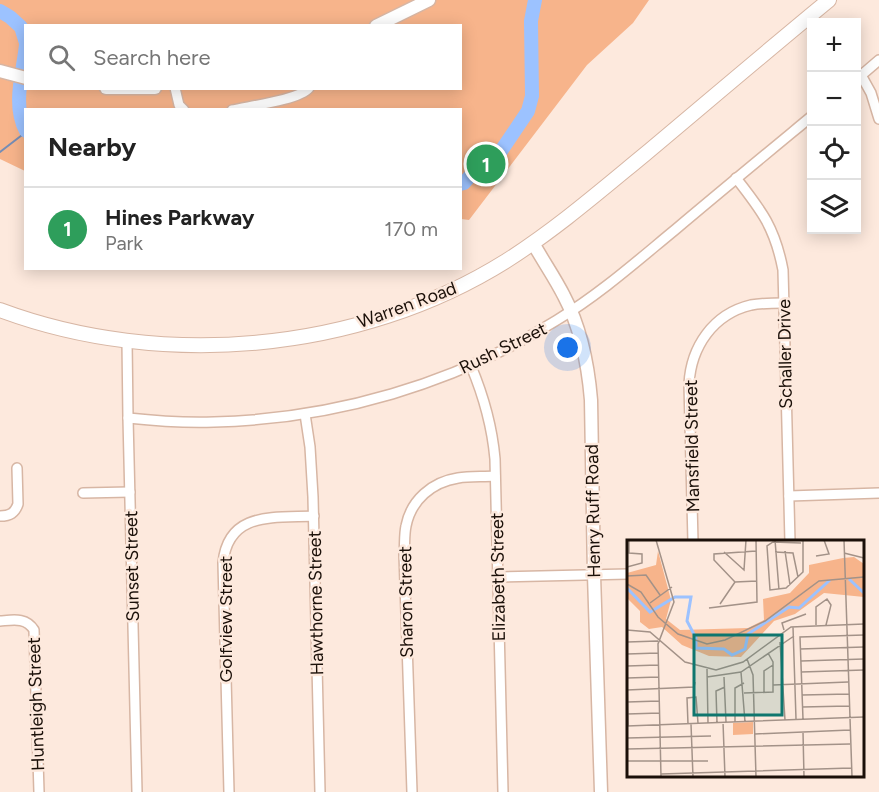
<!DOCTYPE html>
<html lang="en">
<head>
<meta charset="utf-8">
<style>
  :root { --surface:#fff; --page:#f2f2f2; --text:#222; --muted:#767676; --line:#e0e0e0; --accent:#175ec9 }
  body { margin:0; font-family:Figtree,sans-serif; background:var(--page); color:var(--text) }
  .controls { position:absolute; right:18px; top:18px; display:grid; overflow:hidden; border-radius:0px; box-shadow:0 3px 15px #0003 }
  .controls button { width:54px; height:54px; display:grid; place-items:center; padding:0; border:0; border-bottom:2px solid var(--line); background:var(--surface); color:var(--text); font:30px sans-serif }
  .you { position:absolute; left:568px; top:348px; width:21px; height:21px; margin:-15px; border:4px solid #fff; border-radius:50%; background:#1a73e8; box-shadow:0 0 0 9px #1a73e833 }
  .badge { display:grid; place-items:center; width:39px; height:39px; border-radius:50%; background:var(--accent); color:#fff; font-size:20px; font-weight:700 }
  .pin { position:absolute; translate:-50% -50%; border:3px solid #fff; box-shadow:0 2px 6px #0006 }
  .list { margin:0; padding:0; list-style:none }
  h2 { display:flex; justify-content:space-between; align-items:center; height:78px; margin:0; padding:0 24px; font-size:26px }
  h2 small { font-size:20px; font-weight:400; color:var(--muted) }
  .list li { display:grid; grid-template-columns:39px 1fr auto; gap:18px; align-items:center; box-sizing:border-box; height:84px; padding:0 24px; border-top:2px solid var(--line) }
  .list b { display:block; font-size:22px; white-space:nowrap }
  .list p { margin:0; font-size:20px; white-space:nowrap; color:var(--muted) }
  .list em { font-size:20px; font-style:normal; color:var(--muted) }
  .icon { flex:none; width:33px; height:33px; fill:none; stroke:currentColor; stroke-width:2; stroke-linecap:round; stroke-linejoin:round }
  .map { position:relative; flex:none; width:879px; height:792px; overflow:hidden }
  .search { position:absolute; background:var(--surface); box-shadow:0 3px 15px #0003; left:24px; top:24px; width:438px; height:66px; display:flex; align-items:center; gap:15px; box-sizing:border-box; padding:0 21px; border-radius:0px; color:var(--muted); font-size:22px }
  .panel { position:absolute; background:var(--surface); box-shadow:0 3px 15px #0003; left:24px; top:108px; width:438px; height:162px; border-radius:0px }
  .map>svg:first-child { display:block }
</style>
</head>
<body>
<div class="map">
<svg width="879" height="792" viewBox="0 0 879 792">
  <rect width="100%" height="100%" fill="#fde9dd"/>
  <path fill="#f7b48b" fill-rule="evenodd" d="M0,0H649L633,23L587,65L469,220L461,219L460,110H26L25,171L0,159ZM26,26H460V88H26Z"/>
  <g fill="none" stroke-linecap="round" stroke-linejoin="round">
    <polyline stroke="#758db5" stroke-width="2" points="0,152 26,132"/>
    <g stroke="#9cc2ff" stroke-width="14">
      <polyline points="0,11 10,17 21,27 26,43"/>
      <path d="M26,45C23,73 12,105 26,131"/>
      <polyline points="460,184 464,183 483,161 499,154 528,111 532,96 531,21 535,0"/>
    </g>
    <defs>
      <g id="minor">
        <polyline points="861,75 871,93 879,119"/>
        <polyline points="858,78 879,60"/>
        <polyline points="175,88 179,105 184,110"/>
        <path d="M232,110C249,106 299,100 309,88"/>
        <path d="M736,178C762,211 775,228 783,270L790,542"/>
        <polyline points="127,341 128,418 137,792"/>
        <path d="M471,366C484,397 492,425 495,459L503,792"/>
        <polyline points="305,414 310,447 313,497 320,792"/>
        <path d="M128,418C156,421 185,423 214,422C334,419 455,384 557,320C600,294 637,261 676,229C721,191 766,154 812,116"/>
        <polyline points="83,493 130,492"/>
        <polyline points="789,496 879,493"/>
        <path d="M0,516C10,516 15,513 18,504L17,468"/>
        <path d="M693,542L689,384C691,347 713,314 751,305C762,303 773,303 784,303"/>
        <polyline points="498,577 628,574"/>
        <path d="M0,621C13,620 26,617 34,630L39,792"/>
        <path d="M229,792L223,563C228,511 274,518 314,516"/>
        <path d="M412,792L404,554C405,545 404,535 406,526C411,500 432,482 458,478C470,476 483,477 495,476"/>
      </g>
      <g id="tertiary">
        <polyline points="376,26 429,0"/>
        <polyline points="0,71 26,78"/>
        <polyline points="106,88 155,88"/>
        <path d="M533,243C543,261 555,278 564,296C581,328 588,364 591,400L594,575L601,792"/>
      </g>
      <path id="secondary" d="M0,310C161,370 359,353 506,261C555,230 599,192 644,155C706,103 767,51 829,0"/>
    </defs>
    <use href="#minor" stroke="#d7b6a4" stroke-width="12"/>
    <use href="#tertiary" stroke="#d7b6a4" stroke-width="15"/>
    <use href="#secondary" stroke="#d7b6a4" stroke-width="16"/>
    <use href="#minor" stroke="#fff" stroke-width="9"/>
    <use href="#tertiary" stroke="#fff" stroke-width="12"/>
    <use href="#secondary" stroke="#fff" stroke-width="14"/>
  </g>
  <g text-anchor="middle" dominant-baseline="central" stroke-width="5" stroke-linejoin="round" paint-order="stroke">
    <g font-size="18" fill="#1b1009" stroke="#fde9dd">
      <text transform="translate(407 305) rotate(-20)">Warren Road</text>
      <text transform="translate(503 348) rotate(-26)">Rush Street</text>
      <text transform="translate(785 354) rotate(-91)">Schaller Drive</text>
      <text transform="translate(692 446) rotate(-91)">Mansfield Street</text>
      <text transform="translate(593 511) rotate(-91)">Henry Ruff Road</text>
      <text transform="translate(132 566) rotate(-91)">Sunset Street</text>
      <text transform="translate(498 577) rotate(-91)">Elizabeth Street</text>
      <text transform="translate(406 602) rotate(-91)">Sharon Street</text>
      <text transform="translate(316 603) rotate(-91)">Hawthorne Street</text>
      <text transform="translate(226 619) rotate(-90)">Golfview Street</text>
      <text transform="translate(36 704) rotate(-92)">Huntleigh Street</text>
    </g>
  </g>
  <g transform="translate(627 540)">
    <rect width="237" height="237" fill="#fde9dd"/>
    <path d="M31,11L44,60L39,79L53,90L121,88L137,80L136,59L163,53L182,33V25L216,18L227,17L237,24V57L197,53L168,74L147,81L114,117L82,116L55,105L35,87L22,89L13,82V71L0,58V33L29,25ZM126,182V194L106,195V183Z" fill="#f7b48b"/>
    <path fill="none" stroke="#9cc2ff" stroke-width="3" d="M222,39L237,53M0,48L23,72L48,57H64L60,81L69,98V108L97,109L105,115L118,109L121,94L162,67L172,68L203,40"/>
    <path fill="none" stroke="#a39288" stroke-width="1.5" d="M29,0L47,62L31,104L34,237M148,0L152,50M217,0L225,237M174,3L146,2L140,6L143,50L159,48L176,32V0M158,11L163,45M97,12L117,30L119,0M148,12L166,13L171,37M217,13L237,18M189,16L202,14L197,0M0,27L15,23V14L2,13V0M0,36L19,35L33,55M108,42L130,41M0,44L14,52L31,77L51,94L80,104L98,100L138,81L192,41L237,37M23,63L45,47M237,63V82M93,64L108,42L87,20V14L129,11M82,68L130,62L129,0M189,85V67L200,59L204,65L199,85M166,87L169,179M0,90L23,92L58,122L89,130L116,122L164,87L237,84M157,90L155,83L179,74M0,102L31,101M153,102L158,180M173,109L237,107M0,114L31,113M120,119L126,135L129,237M174,121L237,119M0,126L31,125M80,129L81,183M114,132L118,182M174,132L237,130M80,137L114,132L167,96M97,137L99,182M0,138L32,137M0,141L1,186M146,145L221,142M0,150L67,147L68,142M137,152V131L146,125M117,153L146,152V122L141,113M175,155L222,154M0,162L32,161M175,167L222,166M0,174L33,173M176,179L173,97L237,95M96,182L98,237M108,182V148L117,143M90,183L89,151L98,147M61,184L60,158L69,157L71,183M64,184L66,237M0,186L237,177M176,192L177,237M128,194L223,190M0,198L84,196M0,209L223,204M0,221H81M34,234L224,228"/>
    <path fill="#0f766e" fill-opacity="0.15" stroke="#0f766e" stroke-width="3" d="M67,95H155V175H67Z"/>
    <rect width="237" height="237" fill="none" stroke="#1b1009" stroke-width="3"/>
  </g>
</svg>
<div class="controls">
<button>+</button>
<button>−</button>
<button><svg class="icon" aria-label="locate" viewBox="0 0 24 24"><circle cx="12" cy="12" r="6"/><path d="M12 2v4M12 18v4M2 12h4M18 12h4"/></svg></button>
<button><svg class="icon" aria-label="layers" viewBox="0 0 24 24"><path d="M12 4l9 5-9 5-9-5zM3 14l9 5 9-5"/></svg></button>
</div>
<div class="you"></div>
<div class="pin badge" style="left:486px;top:164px;background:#2e9e5b">1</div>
<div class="search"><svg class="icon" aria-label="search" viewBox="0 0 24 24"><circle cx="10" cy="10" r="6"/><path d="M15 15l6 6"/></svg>Search here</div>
<section class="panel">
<h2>Nearby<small></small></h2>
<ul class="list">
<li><span class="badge" style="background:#2e9e5b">1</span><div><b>Hines Parkway</b><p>Park</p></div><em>170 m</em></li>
</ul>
</section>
</div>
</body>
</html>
